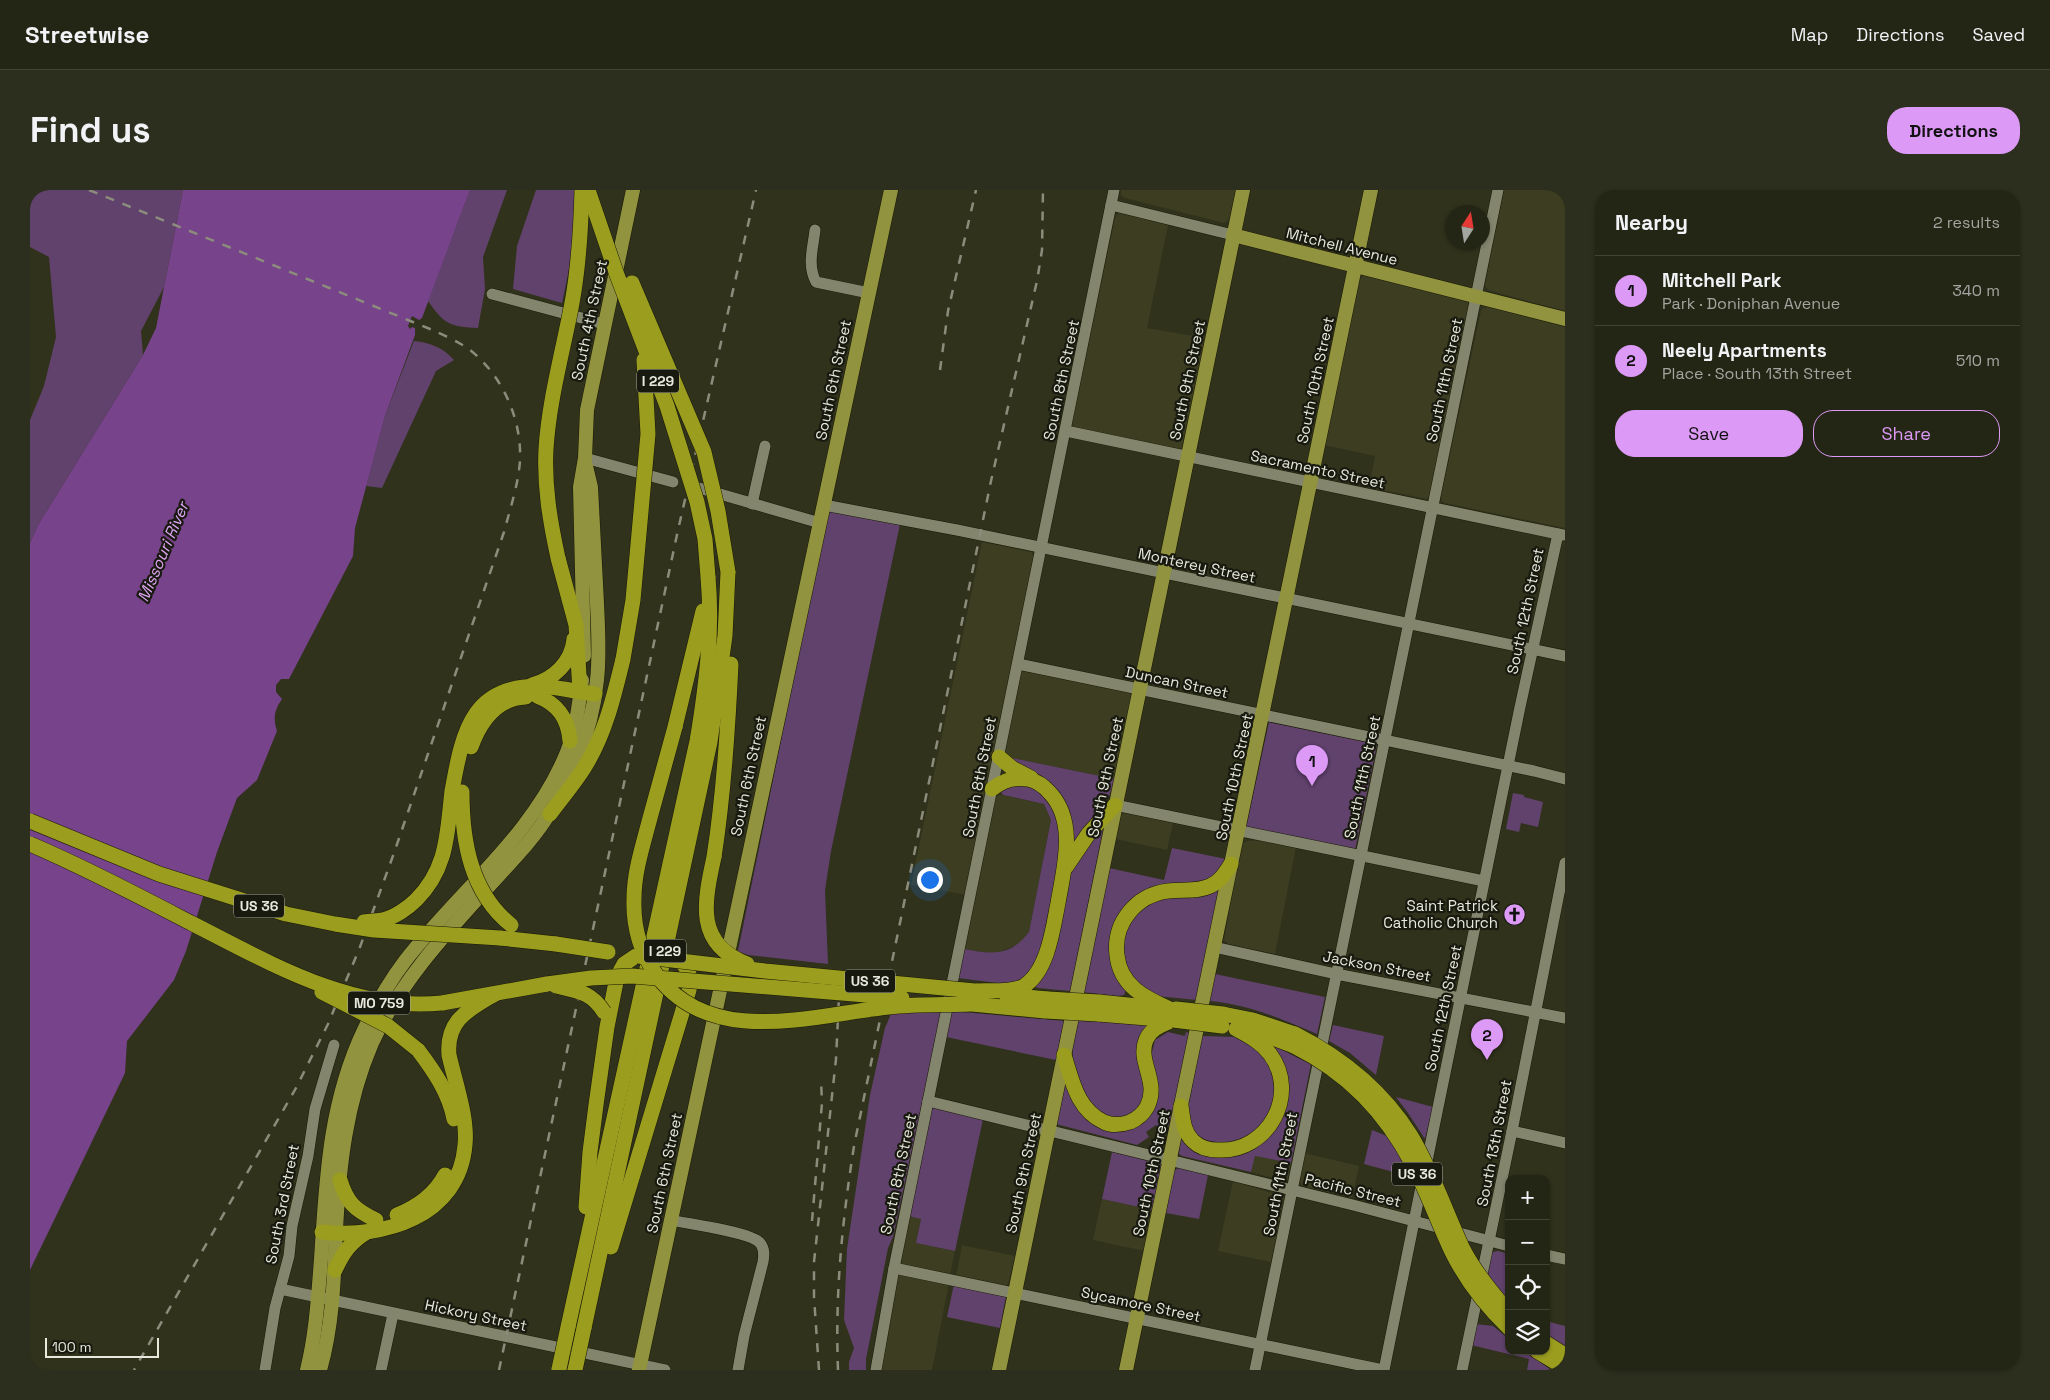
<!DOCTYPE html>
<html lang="en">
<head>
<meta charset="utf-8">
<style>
  :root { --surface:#242615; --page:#2c2e1e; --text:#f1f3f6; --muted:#a3a5a0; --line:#414334; --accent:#dc99f5 }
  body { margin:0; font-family:"Space Grotesk",sans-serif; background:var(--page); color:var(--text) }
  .controls { position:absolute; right:15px; bottom:15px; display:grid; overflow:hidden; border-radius:10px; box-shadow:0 1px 4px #0004 }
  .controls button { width:45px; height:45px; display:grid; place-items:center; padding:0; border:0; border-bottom:1px solid var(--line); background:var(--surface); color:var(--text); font:25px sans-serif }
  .compass { position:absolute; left:1415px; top:15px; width:45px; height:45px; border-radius:50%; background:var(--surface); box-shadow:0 1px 4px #0004; rotate:12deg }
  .scale { position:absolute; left:15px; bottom:12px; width:114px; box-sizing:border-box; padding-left:5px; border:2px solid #e8e9dc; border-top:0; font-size:14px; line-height:18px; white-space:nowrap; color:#e8e9dc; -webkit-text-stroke:4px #18190f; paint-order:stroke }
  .you { position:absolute; left:899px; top:689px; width:18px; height:18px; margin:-12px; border:4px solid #fff; border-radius:50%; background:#1a73e8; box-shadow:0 0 0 8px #1a73e833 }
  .badge { display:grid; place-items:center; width:32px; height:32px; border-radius:50%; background:var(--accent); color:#111; font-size:16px; font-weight:700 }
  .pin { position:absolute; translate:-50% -41px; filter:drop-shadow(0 1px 2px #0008) }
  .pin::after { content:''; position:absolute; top:26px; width:18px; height:15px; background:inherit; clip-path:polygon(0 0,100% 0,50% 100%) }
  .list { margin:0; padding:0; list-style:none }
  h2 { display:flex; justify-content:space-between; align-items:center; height:65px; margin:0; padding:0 20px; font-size:21px }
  h2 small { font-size:16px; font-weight:400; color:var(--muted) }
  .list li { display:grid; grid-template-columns:32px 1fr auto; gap:15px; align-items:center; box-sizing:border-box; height:70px; padding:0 20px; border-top:1px solid var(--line) }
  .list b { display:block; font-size:19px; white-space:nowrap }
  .list p { margin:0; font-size:16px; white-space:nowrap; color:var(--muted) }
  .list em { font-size:16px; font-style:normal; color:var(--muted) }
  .actions { display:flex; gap:10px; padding:15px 20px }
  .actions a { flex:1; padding:11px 0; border:1px solid var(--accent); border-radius:20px; text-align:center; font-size:18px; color:var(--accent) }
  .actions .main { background:var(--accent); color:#111 }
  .icon { flex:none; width:28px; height:28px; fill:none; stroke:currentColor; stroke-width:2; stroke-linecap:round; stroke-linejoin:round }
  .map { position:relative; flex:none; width:1535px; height:1180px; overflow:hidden; border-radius:20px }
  header { display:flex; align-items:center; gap:30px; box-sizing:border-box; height:70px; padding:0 25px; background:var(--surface); border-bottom:1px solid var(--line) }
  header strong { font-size:24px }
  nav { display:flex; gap:28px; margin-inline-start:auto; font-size:18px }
  .intro { display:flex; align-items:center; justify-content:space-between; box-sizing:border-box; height:120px; padding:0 30px }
  h1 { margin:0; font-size:35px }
  .button { padding:12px 22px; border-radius:20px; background:var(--accent); color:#111; font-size:18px; font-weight:700 }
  main { display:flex; gap:30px; padding:0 30px }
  aside { flex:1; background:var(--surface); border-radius:20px; box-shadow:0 1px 4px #0004 }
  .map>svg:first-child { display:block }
</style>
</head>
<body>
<header>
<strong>Streetwise</strong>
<nav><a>Map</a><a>Directions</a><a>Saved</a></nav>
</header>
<div class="intro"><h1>Find us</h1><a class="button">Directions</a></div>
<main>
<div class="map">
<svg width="1535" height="1180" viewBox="0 0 1535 1180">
  <rect width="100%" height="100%" fill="#30321c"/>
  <g fill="#3c3d21">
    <polygon points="1091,0 1206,0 1199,30 1194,33 1095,8 1091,5"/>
    <polygon points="1474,0 1535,0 1535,121 1461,101 1456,98 1455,94"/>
    <polygon points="1093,22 1138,35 1117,138 1175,148 1152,257 1149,260 1048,240 1043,236 1042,232 1085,28 1088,23"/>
    <polygon points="1336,85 1437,112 1439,114 1440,118 1399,307 1396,309 1339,297 1345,266 1294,255 1328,88"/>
    <polygon points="1458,117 1535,137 1535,338 1415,313 1412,311 1411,306 1451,121 1453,118"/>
    <polygon points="952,352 1001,362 1003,365 1003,372 937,705 881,695"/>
    <polygon points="994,480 1099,502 1102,505 1085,589 977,567 974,563 990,482"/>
    <polygon points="966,604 1014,614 1021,630 999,742 991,753 965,764 934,759"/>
    <polygon points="1097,622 1143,632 1137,660 1085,649 1089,628 1092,624"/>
    <polygon points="1231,650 1266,657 1245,764 1198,754 1194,750 1211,654 1217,651"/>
    <polygon points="1274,963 1329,976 1322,1008 1273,996 1270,994"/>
    <polygon points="1225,966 1261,973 1258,989 1256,991 1221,982"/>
    <polygon points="1203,991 1255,1007 1241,1072 1188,1061"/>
    <polygon points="1072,1009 1123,1020 1115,1061 1063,1050"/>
    <polygon points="878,1026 891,1029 886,1053 925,1061 920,1085 871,1074"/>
    <polygon points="932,1055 985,1066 978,1094 975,1096 926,1087"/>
    <polygon points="866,1083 919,1093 902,1180 849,1180"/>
  </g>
  <g fill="#61426d">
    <polygon points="0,0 153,0 134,97 111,141 113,165 8,335 0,353 0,230 14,196 26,147 19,67 0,57"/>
    <path d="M440,0H477L453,67L455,99L448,138C420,137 414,134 398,111Z"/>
    <path d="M506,0H544C548,38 540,76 532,113L483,99L487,56Z"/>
    <path d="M384,151C401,153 412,157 424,170L406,181L352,298L336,296L355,226Z"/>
    <polygon points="800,321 870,334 801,661 795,700 798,774 718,765 708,761 797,326"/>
    <polygon points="1239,532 1347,554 1325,660 1216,638"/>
    <path d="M977,567L1085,589C1077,619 1056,642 1038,666L1036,619Z"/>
    <path d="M999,592L1025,614L1032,655L1010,763L999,783L988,792L975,794L928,788L934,759C962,764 980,767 999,742L1021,630L1014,614L973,605L971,602L973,597Z"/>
    <polygon points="1483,603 1494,605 1494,607 1513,612 1508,637 1491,633 1489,642 1476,639"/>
    <polygon points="1074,635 1040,801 1008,798 1000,795 1040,677"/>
    <polygon points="1142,658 1196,669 1193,679 1180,692 1152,695 1088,732 1097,796 1094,805 1087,806 1052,802 1079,678 1134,690"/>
    <polygon points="1191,692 1167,810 1126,806 1118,802 1098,784 1091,758 1096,734 1114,712"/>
    <path d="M1185,784L1295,807L1287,844C1252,829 1218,814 1179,811Z"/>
    <polygon points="864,817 912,820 863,1047 858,1058 836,1169 836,1180 819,1180 819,1172 824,1158 814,1130 817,1059 840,905 855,838"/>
    <polygon points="922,821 1034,831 1026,870 916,847"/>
    <polygon points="1047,831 1075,832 1121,836 1118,894 1111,919 1087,930 1063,919 1044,884 1042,855"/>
    <polygon points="1303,835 1354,846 1346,885 1320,863 1299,851"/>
    <polygon points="1138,842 1155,846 1156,842 1160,843 1140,936 1136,935 1129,940 1126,935 1116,942 1119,947 1107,955 1026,934 1035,888 1064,931 1111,931 1119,862 1122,862 1125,850"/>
    <polygon points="1172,846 1208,847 1228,856 1249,891 1242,925 1217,949 1195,954 1168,950 1156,928"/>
    <path d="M1238,854C1253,859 1266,868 1281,874L1261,973L1225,966L1221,982L1152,966L1149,964L1152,941L1202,963L1251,927Z"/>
    <polygon points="1366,907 1403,917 1395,949 1378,923"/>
    <polygon points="905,917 953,929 925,1061 886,1053 891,1029 878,1026 900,920"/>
    <polygon points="1342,940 1359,947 1382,987 1334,974"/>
    <polygon points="1082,962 1130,974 1132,977 1123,1020 1072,1009"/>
    <polygon points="1148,978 1178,985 1169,1029 1136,1023 1144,981"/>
    <polygon points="1468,1061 1479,1064 1479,1114 1456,1086 1461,1065 1463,1062"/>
    <polygon points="924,1094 976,1106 970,1138 917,1127"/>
    <polygon points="1516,1131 1535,1136 1535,1159 1516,1147"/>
    <polygon points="1446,1134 1463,1136 1479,1149 1479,1161 1494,1161 1521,1180 1497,1180 1499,1169 1441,1155"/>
  </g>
  <path fill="#77438a" d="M153,0H440L392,128L389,130L382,126L378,136L380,139L382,137L385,138V145L355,226L325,338L323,366L259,489H251L246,495V502L252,509C244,521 243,528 247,541L227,590L207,608L187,662L156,761L144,790L97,851L95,883L0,1080V353L8,335L113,165L126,138Z"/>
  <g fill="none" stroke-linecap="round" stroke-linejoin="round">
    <defs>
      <g id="minor">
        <polyline points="1081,15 1203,45"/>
        <path d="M785,40C783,58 777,75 786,92L839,103"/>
        <polyline points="462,104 574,134"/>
        <polyline points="1036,241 1533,345"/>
        <polyline points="555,268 643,292"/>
        <polyline points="669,298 790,333"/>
        <polyline points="722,314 735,256"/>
        <polyline points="794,315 927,340 1535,466"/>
        <polyline points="988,474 1504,581 1535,589"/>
        <polyline points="1085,615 1454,691"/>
        <polyline points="1184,757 1306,784 1535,828"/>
        <polyline points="898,911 1323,1015 1479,1056"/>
        <polyline points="1482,941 1535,953"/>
        <polyline points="1396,976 1490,517 1528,344"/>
        <path d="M641,1030C658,1034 721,1042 730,1053C735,1059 734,1066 733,1072L714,1146L708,1180"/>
        <polyline points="1516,1065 1535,1069"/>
        <polyline points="864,1078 1353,1180"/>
        <polyline points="250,1099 635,1180"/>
        <polyline points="235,1180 245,1118 259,1066 262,1036 278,966 285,919 304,855"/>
        <polyline points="351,1180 363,1124"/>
        <polyline points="846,1180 864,1078 1084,0"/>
        <polyline points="1225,1180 1468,0"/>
        <polyline points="1354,1180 1392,992"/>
        <polyline points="1432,1180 1482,941 1535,673"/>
      </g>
      <g id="major">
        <polyline points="1203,45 1535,129"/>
        <polyline points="554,466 550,297 555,268 557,220 603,0"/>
        <path d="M277,1180C286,1144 288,1107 291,1069C296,991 299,913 334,840C345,817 359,792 375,771C429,701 504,645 537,562C546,539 549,515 552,490"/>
        <path d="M290,1180C303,1135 304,1088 306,1041C309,977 316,913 342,853C376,779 436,723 489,663C531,617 561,552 567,490C570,464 568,438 567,413C565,374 563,336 561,297L556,276"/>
        <polyline points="609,1180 861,0"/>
        <polyline points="969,1180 1213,0"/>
        <polyline points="1096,1180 1341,0"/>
      </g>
      <g id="highway">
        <polyline points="528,368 546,435 550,502"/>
        <path d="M502,495C524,489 542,472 544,449"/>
        <path d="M507,506C528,514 538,528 540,551"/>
        <polyline points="645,537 673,421"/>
        <path d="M441,557C450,532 467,508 496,507"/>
        <polyline points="969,567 982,578 1001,588"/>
        <path d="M422,601C433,539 443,490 520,497C535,499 550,502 565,504"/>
        <path d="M520,624C531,609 544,594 554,578C575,545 584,506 593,469"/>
        <path d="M684,667C694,603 698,539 701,474"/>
        <polyline points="1036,677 1059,643 1085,615"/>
        <polyline points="470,748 526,754"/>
        <path d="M945,801C959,800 981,803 994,796C1018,781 1023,738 1028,713C1034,678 1047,632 1020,603C1014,596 1007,591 998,589C984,587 973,590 962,599"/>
        <polyline points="976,805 1018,809"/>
        <polyline points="1069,812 1127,818"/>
        <polyline points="412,813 517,794"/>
        <polyline points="942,814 1015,821"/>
        <path d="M1140,819C1115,808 1090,796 1087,765C1083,733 1106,705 1138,701C1152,699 1168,702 1180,696C1190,692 1196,682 1201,674"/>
        <polyline points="1068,824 1142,830"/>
        <polyline points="1193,824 1223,830 1265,844"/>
        <polyline points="1218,841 1243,848 1264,856"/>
        <path d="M388,860C404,881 419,903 424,929"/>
        <path d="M1034,865C1042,890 1047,920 1074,932C1082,936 1091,935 1100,932C1107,929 1113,924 1117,917C1130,892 1107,872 1116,850C1121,838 1132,835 1143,830"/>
        <path d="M1151,916C1153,928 1153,942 1163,951C1170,958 1179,960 1188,960C1238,963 1270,904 1240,864C1231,852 1219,846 1206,839"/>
        <path d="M310,990C317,1013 325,1020 346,1030"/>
        <polyline points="556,1017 560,962 566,915 577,837 587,787 594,774 606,766"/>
        <path d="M367,1025C387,1017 405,1004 415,985"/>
        <path d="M292,1042C353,1049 429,1027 435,955C438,928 425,892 419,865C416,830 438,820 465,804"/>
        <path d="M581,1057L659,800C662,788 659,782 652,772"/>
        <path d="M305,1080C313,1063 320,1052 337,1042"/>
        <path d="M538,1137L667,551C676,497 683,443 678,387"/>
        <polyline points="554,1138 680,552 695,446 698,382"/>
        <polyline points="1516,1153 1535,1165"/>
        <polyline points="1507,1161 1535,1178"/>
      </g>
    </defs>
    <use href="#minor" stroke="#191905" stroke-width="12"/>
    <use href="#major" stroke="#191905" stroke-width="15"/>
    <use href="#highway" stroke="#191905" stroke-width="16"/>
    <use href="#minor" stroke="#83856d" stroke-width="11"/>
    <use href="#major" stroke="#91933e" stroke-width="14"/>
    <use href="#highway" stroke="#9b9d1f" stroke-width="15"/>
    <g stroke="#8b8c7b" stroke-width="2.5" stroke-dasharray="9 9" stroke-linecap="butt">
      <path d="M59,0L400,139C413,145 428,151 440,160C473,186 492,230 490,271C488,296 480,319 474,342L364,663L330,757L298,834L266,898L104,1180"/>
      <polyline points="910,180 918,121 946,0"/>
      <polyline points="782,1031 792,913 791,889"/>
      <polyline points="469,1180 648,340 726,0"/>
      <polyline points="789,1180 784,1107 784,1072 806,869 809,807"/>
      <path d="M808,1180C805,1102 812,1033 824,956L961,291L1007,91L1012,60L1013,0"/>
    </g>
    <defs>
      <g id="highway-bridge">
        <polyline points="558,0 587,85 637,216 667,312 675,349 678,387"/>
        <polyline points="602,93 674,262 688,321 698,382"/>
        <path d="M528,368C520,331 514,296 516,259C519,210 533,161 542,113C549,75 551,38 552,0"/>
        <polyline points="593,469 603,410 618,244 614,170"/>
        <path d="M645,537C637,567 628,598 620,628C613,655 604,682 604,709C603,737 611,765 628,787C683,858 783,825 859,817C886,814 914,815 942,814"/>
        <path d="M432,602C432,652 441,703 481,735"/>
        <polyline points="0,631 129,684 256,724 305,734 344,740 470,748"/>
        <path d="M0,654C56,678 109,706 163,734C240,773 322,822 412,813"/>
        <path d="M684,667C674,713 665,754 717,774"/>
        <path d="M334,732C340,731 347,731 353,730C365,727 378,718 386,710C418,678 417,643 422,601"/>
        <polyline points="526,754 578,762"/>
        <polyline points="608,766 735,781 945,801"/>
        <polyline points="517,794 561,788 602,786 872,808"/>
        <path d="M526,796C548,801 561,802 574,822"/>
        <polyline points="292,802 358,836 388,860"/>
        <polyline points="1018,809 1069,812"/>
        <polyline points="1146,819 1193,824"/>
        <polyline points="1015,821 1068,824"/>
        <polyline points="1143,830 1192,836"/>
        <path d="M1265,844C1312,868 1353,901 1381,946C1402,981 1415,1020 1432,1057C1444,1081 1461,1102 1479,1122"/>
        <path d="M1264,856C1318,883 1355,922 1383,975C1398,1003 1408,1033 1422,1062C1436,1090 1456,1116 1479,1138"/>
        <polyline points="529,1179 538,1137"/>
        <polyline points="545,1180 554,1138"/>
      </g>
    </defs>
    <use href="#highway-bridge" stroke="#191905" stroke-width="16" stroke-linecap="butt"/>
    <use href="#highway-bridge" stroke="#9b9d1f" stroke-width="15"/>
  </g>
  <defs>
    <symbol id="church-disc" viewBox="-11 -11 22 22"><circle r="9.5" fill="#dc99f5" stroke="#18190f"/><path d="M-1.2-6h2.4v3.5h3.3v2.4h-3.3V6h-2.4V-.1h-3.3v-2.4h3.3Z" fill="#111"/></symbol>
  </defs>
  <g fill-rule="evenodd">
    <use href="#church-disc" x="1472" y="712" width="25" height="25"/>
  </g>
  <g text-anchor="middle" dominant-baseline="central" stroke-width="4.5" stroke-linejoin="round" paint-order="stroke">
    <g fill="#18190f" stroke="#aaab9e" stroke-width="1">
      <rect x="607" y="179.5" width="42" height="23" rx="4"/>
      <rect x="204" y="704.5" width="50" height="23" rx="4"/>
      <rect x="614" y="749.5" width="42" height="23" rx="4"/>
      <rect x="815" y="779.5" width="50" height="23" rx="4"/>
      <rect x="318" y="801.5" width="62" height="23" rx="4"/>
      <rect x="1362" y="972.5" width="50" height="23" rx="4"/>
    </g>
    <g font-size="14" font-weight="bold" fill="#e8e9dc">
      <text x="628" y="191">I 229</text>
      <text x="229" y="716">US 36</text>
      <text x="635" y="761">I 229</text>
      <text x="840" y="791">US 36</text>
      <text x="349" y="813">MO 759</text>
      <text x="1387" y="984">US 36</text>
    </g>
    <g font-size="15" fill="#e8e9dc" stroke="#18190f">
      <text transform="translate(1312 56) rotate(14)">Mitchell Avenue</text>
      <text transform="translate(559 130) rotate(-78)">South 4th Street</text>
      <text transform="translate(803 190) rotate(-78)">South 6th Street</text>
      <text transform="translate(1031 190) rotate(-78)">South 8th Street</text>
      <text transform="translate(1157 190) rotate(-78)">South 9th Street</text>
      <text transform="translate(1285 190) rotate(-78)">South 10th Street</text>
      <text transform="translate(1414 190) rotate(-78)">South 11th Street</text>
      <text transform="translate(1288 279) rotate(12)">Sacramento Street</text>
      <text transform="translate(1167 375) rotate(12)">Monterey Street</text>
      <text transform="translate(1495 421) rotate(-78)">South 12th Street</text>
      <text transform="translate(1147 492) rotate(12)">Duncan Street</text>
      <text transform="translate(718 586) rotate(-78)">South 6th Street</text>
      <text transform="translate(949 587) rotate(-79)">South 8th Street</text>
      <text transform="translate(1075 587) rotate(-78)">South 9th Street</text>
      <text transform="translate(1204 587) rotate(-78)">South 10th Street</text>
      <text transform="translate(1332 587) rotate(-78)">South 11th Street</text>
      <text transform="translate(1347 776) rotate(11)">Jackson Street</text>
      <text transform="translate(1413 818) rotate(-78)">South 12th Street</text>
      <text transform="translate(1464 953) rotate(-79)">South 13th Street</text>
      <text transform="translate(634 983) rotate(-78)">South 6th Street</text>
      <text transform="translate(993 983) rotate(-78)">South 9th Street</text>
      <text transform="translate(1121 983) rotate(-78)">South 10th Street</text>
      <text transform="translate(868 984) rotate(-78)">South 8th Street</text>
      <text transform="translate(1250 984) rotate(-79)">South 11th Street</text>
      <text transform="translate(1323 1000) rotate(14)">Pacific Street</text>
      <text transform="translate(252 1014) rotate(-79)">South 3rd Street</text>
      <text transform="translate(1111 1114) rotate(12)">Sycamore Street</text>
      <text transform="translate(446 1125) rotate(12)">Hickory Street</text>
    </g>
    <g font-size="15" fill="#e8e9dc" stroke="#18190f" text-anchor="end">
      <text x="1468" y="715">Saint Patrick<tspan x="1468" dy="17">Catholic Church</tspan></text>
    </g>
    <g font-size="16" font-style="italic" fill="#dfa6f4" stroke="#18190f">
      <text transform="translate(133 362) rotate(-67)">Missouri River</text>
    </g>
  </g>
</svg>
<div class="controls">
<button>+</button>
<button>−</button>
<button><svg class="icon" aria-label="locate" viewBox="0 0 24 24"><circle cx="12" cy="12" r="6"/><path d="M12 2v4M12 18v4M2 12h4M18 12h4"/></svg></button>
<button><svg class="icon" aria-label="layers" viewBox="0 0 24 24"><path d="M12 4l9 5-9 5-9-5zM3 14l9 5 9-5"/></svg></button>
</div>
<svg class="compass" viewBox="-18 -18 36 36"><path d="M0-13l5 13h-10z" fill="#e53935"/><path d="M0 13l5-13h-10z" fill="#a3a5a0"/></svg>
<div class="scale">100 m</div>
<div class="you"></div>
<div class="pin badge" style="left:1282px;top:596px">1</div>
<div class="pin badge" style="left:1457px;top:870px">2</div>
</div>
<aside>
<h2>Nearby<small>2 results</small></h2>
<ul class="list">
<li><span class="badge">1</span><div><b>Mitchell Park</b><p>Park · Doniphan Avenue</p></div><em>340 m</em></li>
<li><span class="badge">2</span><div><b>Neely Apartments</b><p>Place · South 13th Street</p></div><em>510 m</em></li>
</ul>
<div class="actions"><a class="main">Save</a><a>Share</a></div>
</aside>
</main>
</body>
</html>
